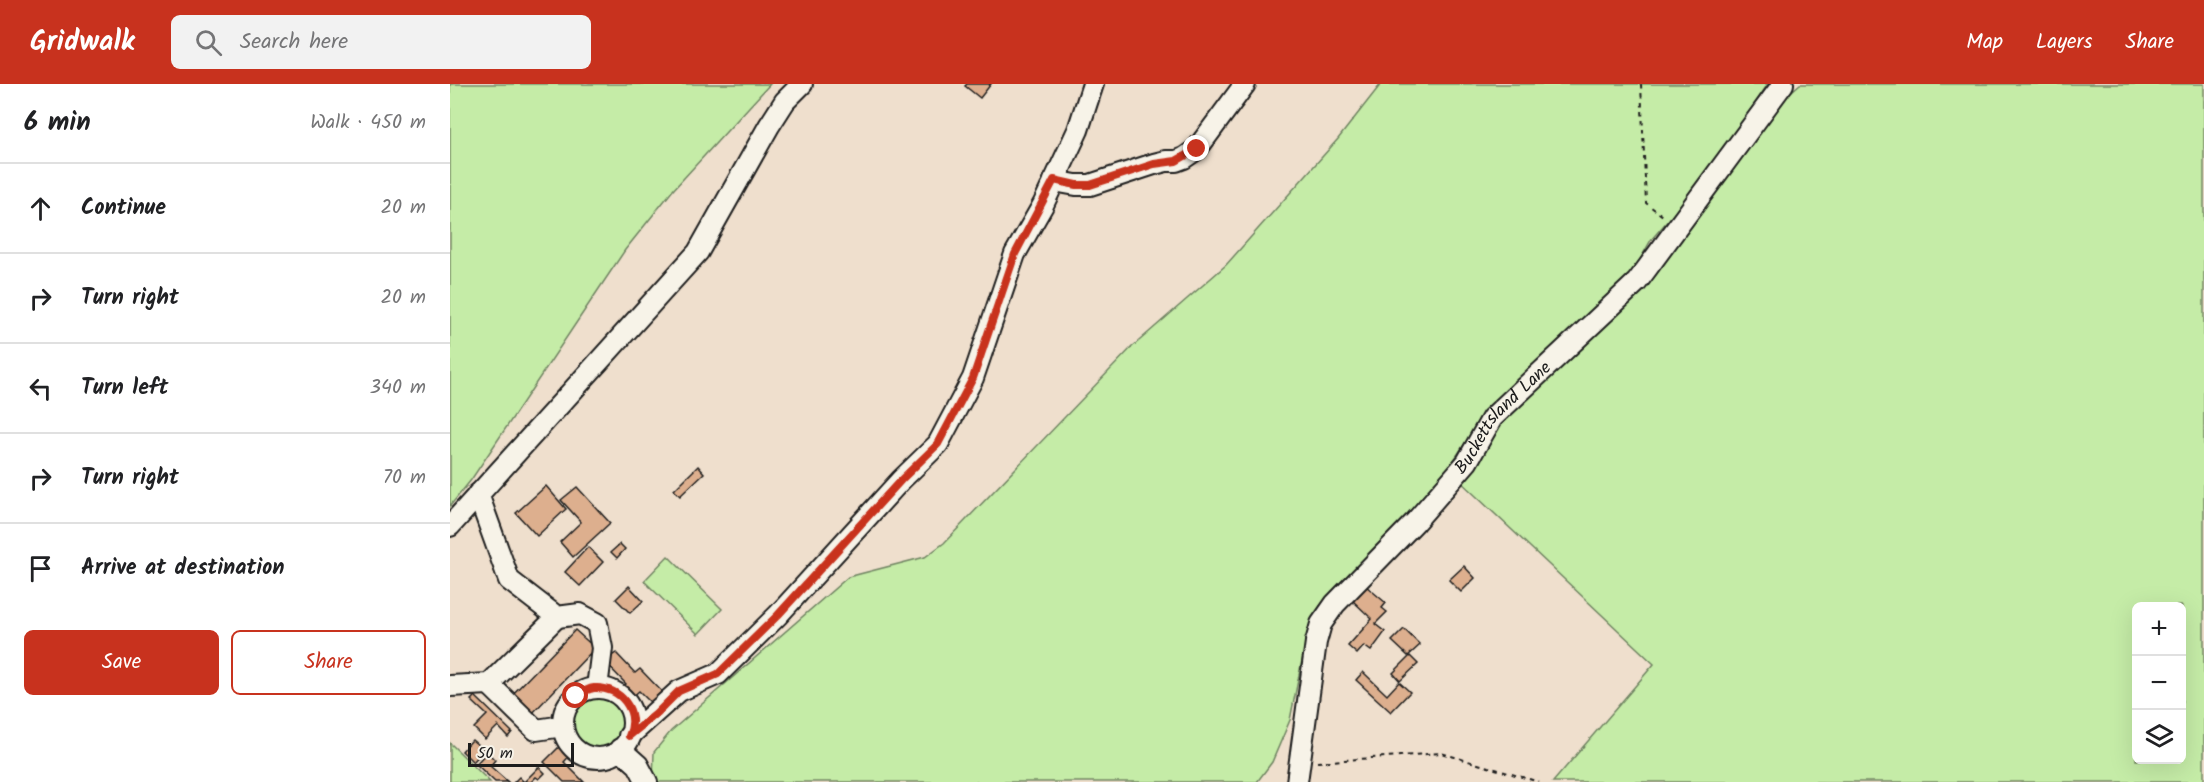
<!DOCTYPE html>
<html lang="en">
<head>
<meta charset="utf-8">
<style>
  :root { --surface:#fff; --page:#f2f2f2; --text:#202124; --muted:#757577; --line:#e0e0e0; --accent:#c8321e }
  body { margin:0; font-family:Kalam,sans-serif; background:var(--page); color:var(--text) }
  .controls { position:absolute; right:18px; bottom:18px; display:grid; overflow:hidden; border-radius:9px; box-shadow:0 6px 24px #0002 }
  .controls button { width:54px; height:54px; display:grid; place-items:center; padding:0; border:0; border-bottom:2px solid var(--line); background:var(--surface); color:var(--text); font:30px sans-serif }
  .scale { position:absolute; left:18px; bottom:15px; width:106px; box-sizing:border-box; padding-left:6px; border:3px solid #1c1c1c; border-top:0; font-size:16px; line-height:21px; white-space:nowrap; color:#1c1c1c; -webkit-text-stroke:4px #f7f3e8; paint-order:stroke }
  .stop { position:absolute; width:18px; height:18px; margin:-14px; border:4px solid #c8321e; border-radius:50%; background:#fff }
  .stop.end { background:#c8321e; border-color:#fff; box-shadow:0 2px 6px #0008 }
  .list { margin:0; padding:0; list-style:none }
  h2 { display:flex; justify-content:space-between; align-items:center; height:78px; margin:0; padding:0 24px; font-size:26px }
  h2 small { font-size:20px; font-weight:400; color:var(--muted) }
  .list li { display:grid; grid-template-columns:39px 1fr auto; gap:18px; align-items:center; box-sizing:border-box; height:90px; padding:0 24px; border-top:2px solid var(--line) }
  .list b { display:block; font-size:22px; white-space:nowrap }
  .list em { font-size:20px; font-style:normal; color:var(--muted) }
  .actions { display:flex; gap:12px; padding:18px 24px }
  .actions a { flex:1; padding:14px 0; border:2px solid var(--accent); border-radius:9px; text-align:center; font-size:21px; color:var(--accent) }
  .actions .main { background:var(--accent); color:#fff }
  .icon { flex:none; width:33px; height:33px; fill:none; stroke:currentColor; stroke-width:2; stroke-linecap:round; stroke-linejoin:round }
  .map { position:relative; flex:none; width:1754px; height:698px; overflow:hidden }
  header { display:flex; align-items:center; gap:36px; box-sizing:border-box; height:84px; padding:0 30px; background:var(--accent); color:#fff }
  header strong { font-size:28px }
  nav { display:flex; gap:33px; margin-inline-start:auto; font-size:21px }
  .search { width:420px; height:54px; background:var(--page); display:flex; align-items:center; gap:15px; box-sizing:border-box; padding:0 21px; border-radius:9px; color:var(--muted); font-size:22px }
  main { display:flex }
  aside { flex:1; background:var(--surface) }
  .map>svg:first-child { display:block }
</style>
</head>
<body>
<header>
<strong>Gridwalk</strong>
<div class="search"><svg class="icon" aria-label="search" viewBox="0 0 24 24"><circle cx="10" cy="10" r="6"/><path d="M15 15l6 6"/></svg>Search here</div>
<nav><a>Map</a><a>Layers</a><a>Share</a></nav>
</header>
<main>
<aside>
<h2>6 min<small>Walk · 450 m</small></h2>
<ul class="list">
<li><svg class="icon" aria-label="ahead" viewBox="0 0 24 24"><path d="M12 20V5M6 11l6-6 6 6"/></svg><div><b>Continue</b></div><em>20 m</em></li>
<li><svg class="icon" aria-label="right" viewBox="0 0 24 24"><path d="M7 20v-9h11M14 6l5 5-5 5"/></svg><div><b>Turn right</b></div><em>20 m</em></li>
<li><svg class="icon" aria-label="left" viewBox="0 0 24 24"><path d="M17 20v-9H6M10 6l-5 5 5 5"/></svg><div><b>Turn left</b></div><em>340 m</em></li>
<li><svg class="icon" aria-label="right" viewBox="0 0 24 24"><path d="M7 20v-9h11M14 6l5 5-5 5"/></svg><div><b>Turn right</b></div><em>70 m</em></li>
<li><svg class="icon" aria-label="arrive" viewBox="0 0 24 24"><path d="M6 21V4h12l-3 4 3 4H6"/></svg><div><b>Arrive at destination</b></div></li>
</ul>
<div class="actions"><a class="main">Save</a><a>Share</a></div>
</aside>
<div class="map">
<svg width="1754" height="698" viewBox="0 0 1754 698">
  <rect width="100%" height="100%" fill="#efdfcd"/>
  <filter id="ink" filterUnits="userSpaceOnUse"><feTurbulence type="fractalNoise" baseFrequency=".0167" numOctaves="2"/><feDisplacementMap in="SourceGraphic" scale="12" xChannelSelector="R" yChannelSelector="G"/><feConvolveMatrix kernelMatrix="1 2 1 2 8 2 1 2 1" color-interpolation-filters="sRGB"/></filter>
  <g filter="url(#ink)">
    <g fill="#c5eca7" stroke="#708462" stroke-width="1.5" fill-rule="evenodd">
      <polygon points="0,0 320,0 223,106 175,166 21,396 0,422"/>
      <polygon points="931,0 1318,0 1253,96 1201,156 1177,199 1039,323 990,397 870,522 854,566 840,636 822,678 807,698 203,698 204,668 221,647 398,493 475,473 494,459 682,263 776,181 888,55"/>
      <path d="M1350,0H1754V698H1103L1204,580L1009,396L1054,334L1205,192L1333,15ZM1686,522H1732V676H1686Z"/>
      <polygon points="218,472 272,525 248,550 194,497"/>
      <path d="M146,607C169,609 192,627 175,650C172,654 168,661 164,664C130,688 100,622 146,607Z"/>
      <polygon points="0,659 40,698 0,698"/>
    </g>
    <g fill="#ddaf8e" stroke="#1c1c1c" stroke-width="1.5">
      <polygon points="517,0 541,0 530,14 515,2"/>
      <polygon points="248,382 254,389 230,412 224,406"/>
      <polygon points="96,402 116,425 87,452 66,429"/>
      <polygon points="127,403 160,439 123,473 110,458 131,438 111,416"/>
      <polygon points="170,460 175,465 167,474 161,468"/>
      <polygon points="138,463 153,478 130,502 115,488"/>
      <polygon points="1014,482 1025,494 1011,508 999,496"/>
      <polygon points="179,502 193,517 180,529 166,515"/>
      <polygon points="916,502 936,519 932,524 937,528 925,540 935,548 921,567 914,562 907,570 898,562 922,535 903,517"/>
      <polygon points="954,545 970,561 958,572 942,557"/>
      <polygon points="125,546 145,564 79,633 59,614"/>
      <polygon points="159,566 163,571 166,569 185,589 190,585 218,614 207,625 189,607 180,615 171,605 176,600 151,574"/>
      <polygon points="960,572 968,580 950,597 943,589"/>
      <polygon points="913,588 937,611 949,598 960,608 941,628 906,596"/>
      <polygon points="25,612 62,648 58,653 48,642 35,655 24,644 37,631 21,616"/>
      <polygon points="22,656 34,666 23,678 12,667"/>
      <polygon points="113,659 123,668 114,678 134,698 114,698 94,678"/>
      <polygon points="37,668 45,676 40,682 58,698 45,698 26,680"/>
      <polygon points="89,683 95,689 89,695 86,693 81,698 64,698 69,693 74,698"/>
    </g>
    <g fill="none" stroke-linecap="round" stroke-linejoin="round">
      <defs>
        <g id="minor">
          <polyline points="604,97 626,101 640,101 704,80 716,77 726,77 734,74 747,65 795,0"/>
          <polyline points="0,442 248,168 319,42 335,17 352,0"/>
          <polyline points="107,533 130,530 147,539 152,564 147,604"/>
          <polyline points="39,600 86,646 113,642"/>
          <polyline points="0,602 39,600 107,533 59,496 28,410"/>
          <circle cx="148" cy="639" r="35"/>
          <polyline points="179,652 229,607 268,590 328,531 451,396 488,360 523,294 565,170 593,121 628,46 643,0"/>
          <polyline points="170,665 188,681 197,698"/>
          <path id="s1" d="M847,698L866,558L871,540L885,520L965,438L1017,378L1042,334L1187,198L1333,0"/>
        </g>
      </defs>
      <use href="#minor" stroke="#1c1c1c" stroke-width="24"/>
      <g stroke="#1c1c1c" stroke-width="2" stroke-dasharray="4.5 4.5" stroke-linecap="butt">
        <polyline points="1191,0 1196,119 1213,132"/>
        <polyline points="867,678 991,669 1089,698"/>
      </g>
      <use href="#minor" stroke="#f7f3e8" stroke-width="20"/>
    </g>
  </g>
  <g fill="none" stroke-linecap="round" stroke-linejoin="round" filter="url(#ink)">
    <path stroke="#c8321e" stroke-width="8" d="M126,612C131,609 137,605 144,604C170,602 190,627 179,652L206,630L229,607L268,590L328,531L451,396L488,360L523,294L565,170L604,96L626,101H640L704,80L726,77L747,65"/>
  </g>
  <g text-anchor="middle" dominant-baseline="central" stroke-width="4.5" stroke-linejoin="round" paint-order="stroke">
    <g font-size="18" fill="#1c1c1c" stroke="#f7f3e8">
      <text stroke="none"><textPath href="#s1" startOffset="436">Buckettsland Lane</textPath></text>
    </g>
  </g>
</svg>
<div class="controls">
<button>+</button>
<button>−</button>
<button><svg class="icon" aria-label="layers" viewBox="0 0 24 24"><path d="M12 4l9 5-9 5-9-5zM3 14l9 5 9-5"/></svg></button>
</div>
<div class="scale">50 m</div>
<div class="stop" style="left:126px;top:612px"></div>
<div class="stop end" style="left:747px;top:65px"></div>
</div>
</main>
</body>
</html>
